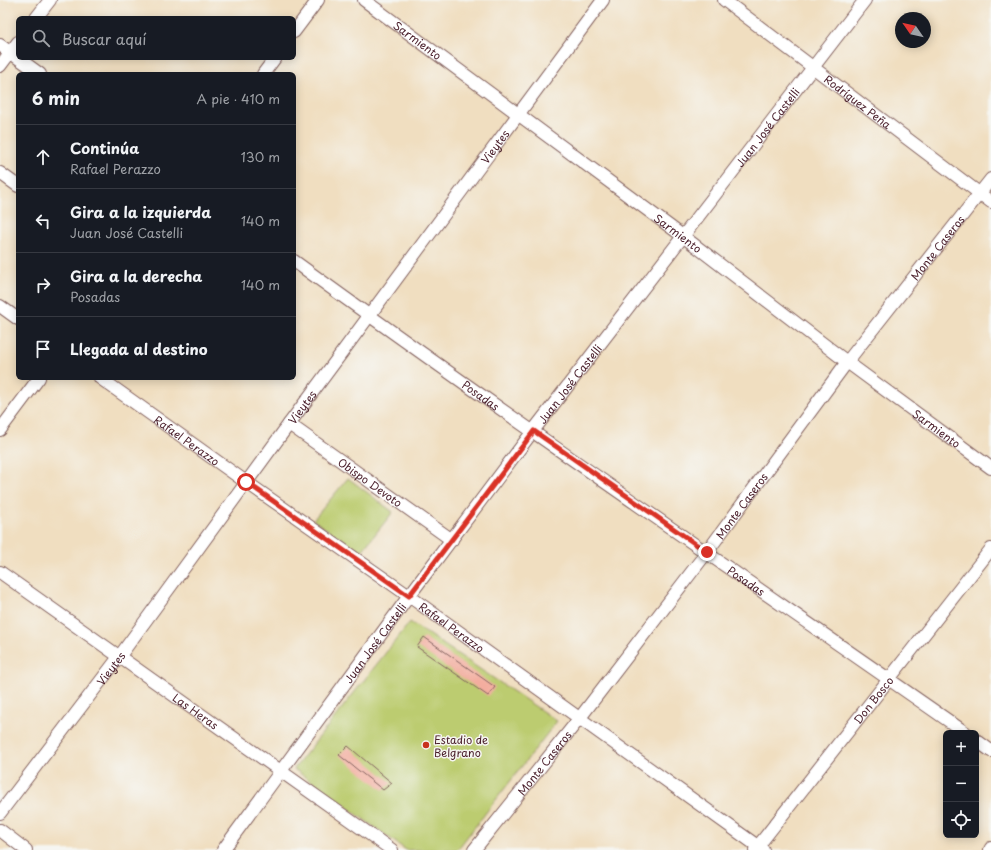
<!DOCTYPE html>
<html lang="es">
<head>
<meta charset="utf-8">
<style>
  :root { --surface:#171b24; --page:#242831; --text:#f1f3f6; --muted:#9ea1a6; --line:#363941 }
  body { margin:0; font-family:"Playpen Sans",sans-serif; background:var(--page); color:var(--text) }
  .controls { position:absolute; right:12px; bottom:12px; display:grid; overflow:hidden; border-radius:6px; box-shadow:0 2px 10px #0003 }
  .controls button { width:36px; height:36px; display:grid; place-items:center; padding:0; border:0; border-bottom:1px solid var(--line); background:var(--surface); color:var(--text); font:20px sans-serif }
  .compass { position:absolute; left:895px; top:12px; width:36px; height:36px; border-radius:50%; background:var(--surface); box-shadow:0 2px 10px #0003; rotate:304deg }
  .stop { position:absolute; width:12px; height:12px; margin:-9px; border:3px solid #d93025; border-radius:50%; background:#fff }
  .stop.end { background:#d93025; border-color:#fff; box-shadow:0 1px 4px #0008 }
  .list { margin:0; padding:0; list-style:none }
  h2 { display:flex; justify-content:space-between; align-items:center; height:52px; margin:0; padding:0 16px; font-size:17px }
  h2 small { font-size:13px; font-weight:400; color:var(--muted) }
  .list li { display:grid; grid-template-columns:26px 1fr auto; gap:12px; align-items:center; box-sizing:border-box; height:64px; padding:0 16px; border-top:1px solid var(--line) }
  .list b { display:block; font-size:15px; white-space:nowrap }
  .list p { margin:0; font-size:13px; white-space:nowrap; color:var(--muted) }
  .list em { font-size:13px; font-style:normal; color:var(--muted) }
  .icon { flex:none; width:22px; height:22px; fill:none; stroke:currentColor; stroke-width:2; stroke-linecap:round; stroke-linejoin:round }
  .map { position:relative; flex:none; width:991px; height:850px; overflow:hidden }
  .search { position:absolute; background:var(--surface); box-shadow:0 2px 10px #0003; left:16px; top:16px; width:280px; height:44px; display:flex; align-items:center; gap:10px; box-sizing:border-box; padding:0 14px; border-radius:6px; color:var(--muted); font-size:15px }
  .panel { position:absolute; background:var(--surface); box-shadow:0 2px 10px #0003; left:16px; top:72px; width:280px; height:308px; border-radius:6px }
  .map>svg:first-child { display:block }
</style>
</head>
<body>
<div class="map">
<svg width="991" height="850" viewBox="0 0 991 850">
  <rect width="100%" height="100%" fill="#f6f6f2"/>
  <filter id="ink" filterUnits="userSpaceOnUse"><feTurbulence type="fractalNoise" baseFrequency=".025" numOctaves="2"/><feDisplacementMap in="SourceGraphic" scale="8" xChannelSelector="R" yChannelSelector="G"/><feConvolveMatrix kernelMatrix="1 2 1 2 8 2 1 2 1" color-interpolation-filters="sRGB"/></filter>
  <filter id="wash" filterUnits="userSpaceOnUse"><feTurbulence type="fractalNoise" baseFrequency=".012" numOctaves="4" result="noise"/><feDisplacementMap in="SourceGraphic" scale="16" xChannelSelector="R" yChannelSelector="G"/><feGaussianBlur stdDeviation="0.9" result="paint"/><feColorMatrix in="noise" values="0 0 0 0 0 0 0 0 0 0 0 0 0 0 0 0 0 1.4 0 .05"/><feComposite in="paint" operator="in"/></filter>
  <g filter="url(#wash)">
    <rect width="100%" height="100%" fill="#f0dec0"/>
    <g fill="#bccc6f" stroke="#83764d">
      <polygon points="348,478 393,512 361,552 313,520"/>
      <polygon points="410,622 557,721 457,850 406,850 294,769"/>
    </g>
    <g id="blocks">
      <g fill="#f3ad9f">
        <polygon points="424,637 495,687 488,696 417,647"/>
        <polygon points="348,746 392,783 383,790 339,755"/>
      </g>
    </g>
  </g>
  <g filter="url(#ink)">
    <use href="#blocks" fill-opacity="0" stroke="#84625f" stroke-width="1"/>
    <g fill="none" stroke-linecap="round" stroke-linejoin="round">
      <defs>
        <g id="minor">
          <path id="s1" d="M364,0L684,237L847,362L991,468"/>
          <path id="s2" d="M724,0L991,202"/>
          <polyline points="36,18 50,0"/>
          <polyline points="294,32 318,0"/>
          <polyline points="0,45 40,74"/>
          <polyline points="0,66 18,42"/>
          <polyline points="263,74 275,58"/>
          <polyline points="0,173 18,186"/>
          <path id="s3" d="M294,261C515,422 741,576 966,733"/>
          <polyline points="0,306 18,319"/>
          <path id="s4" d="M100,378L246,482L409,596L763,850"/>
          <path id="s5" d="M289,424L452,540"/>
          <polyline points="0,430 39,378"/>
          <path id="s6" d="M0,572L392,850"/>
          <polyline points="976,740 991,751"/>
          <path id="s7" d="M0,813L119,657L289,424L603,0"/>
          <polyline points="0,830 26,850"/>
          <path id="s8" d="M223,850L409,596L533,431L865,0"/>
          <path id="s9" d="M474,850L579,719L707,552L847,362L991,179"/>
          <path id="s10" d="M755,850L991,549"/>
          <polyline points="990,850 991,848"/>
        </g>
      </defs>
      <use href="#minor" stroke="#84625f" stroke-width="14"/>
      <use href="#minor" stroke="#fff" stroke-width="12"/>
    </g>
  </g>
  <g fill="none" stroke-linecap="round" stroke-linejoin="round" filter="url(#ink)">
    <polyline stroke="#d93025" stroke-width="5" points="246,482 409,596 534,431 707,552"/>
  </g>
  <circle fill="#c8321e" stroke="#f6f6f2" stroke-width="1.5" cx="426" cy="745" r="4"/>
  <g text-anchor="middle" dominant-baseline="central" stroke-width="3" stroke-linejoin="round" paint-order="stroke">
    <g font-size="11" fill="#4a1f2b" stroke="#f6f6f2">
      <text stroke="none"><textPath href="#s1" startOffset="67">Sarmiento</textPath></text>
      <text stroke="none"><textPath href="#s2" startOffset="168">Rodríguez Peña</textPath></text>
      <text stroke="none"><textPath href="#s8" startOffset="905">Juan José Castelli</textPath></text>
      <text stroke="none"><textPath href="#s7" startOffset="830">Vieytes</textPath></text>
      <text stroke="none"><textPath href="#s1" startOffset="391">Sarmiento</textPath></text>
      <text stroke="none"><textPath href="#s9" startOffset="760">Monte Caseros</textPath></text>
      <text stroke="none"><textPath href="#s8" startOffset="581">Juan José Castelli</textPath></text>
      <text stroke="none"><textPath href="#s3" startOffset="230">Posadas</textPath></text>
      <text stroke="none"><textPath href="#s7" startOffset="506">Vieytes</textPath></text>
      <text stroke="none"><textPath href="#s1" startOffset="715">Sarmiento</textPath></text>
      <text stroke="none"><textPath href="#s4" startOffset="107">Rafael Perazzo</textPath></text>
      <text stroke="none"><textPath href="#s5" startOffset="100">Obispo Devoto</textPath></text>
      <text stroke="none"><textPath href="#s9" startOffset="436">Monte Caseros</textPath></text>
      <text stroke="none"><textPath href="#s3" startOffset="554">Posadas</textPath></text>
      <text stroke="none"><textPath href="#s4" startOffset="431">Rafael Perazzo</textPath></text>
      <text stroke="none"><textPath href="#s8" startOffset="257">Juan José Castelli</textPath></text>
      <text stroke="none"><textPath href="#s7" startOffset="182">Vieytes</textPath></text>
      <text stroke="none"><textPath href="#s10" startOffset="191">Don Bosco</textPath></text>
      <text stroke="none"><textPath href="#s6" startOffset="240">Las Heras</textPath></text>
      <text stroke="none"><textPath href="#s9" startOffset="112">Monte Caseros</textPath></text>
    </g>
    <g font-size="11" fill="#4a1f2b" stroke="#f6f6f2" text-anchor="start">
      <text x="434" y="739">Estadio de<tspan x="434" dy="13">Belgrano</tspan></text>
    </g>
  </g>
</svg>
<div class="controls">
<button>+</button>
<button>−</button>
<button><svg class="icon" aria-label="locate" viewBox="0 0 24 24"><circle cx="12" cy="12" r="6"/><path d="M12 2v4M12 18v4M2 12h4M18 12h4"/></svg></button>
</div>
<svg class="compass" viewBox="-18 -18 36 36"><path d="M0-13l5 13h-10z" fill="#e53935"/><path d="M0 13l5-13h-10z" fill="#9ea1a6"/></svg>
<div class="stop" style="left:246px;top:482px"></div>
<div class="stop end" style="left:707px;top:552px"></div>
<div class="search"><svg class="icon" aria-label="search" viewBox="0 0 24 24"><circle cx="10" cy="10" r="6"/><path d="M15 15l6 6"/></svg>Buscar aquí</div>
<section class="panel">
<h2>6 min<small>A pie · 410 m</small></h2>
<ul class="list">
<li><svg class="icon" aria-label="ahead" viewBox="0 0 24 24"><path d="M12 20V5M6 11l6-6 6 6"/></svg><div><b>Continúa</b><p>Rafael Perazzo</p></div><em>130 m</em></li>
<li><svg class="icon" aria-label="left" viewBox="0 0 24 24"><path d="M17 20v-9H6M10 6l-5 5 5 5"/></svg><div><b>Gira a la izquierda</b><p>Juan José Castelli</p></div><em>140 m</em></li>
<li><svg class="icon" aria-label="right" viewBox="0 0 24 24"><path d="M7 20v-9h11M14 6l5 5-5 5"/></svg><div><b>Gira a la derecha</b><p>Posadas</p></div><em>140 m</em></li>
<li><svg class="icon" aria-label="arrive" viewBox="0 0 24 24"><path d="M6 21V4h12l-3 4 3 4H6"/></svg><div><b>Llegada al destino</b></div></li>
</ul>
</section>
</div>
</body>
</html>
